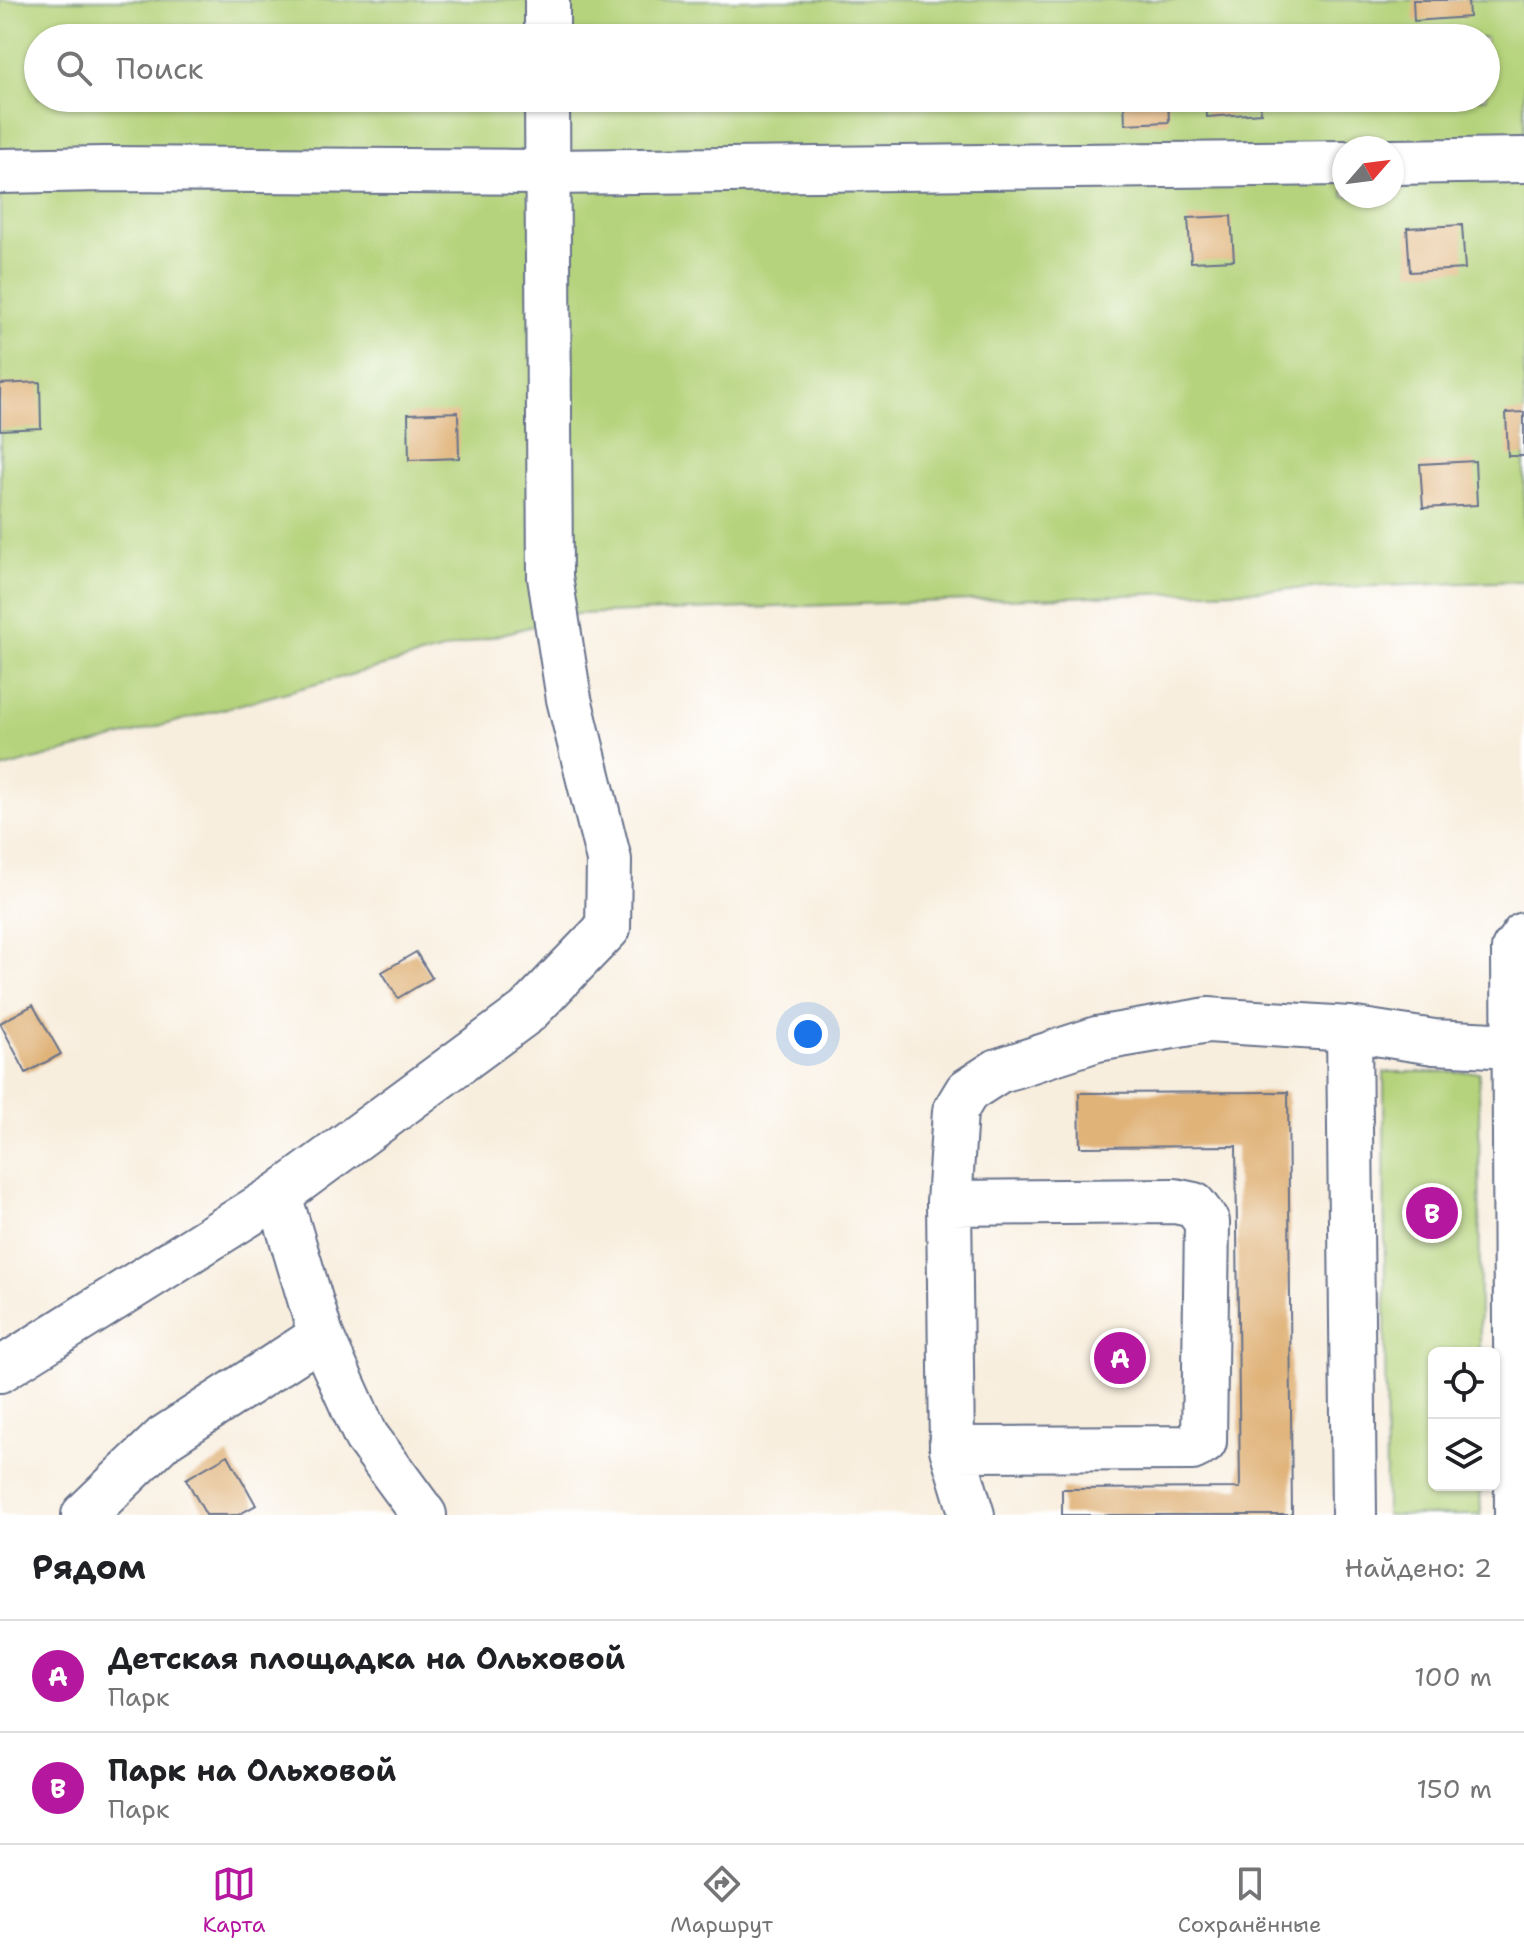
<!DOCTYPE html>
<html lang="ru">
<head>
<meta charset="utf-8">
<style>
  :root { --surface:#fff; --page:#f6f6f6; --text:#202124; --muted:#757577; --line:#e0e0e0; --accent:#b5179e }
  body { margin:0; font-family:"Shantell Sans",sans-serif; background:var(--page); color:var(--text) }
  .controls { position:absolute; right:24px; bottom:24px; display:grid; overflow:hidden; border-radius:12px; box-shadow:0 2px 6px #0004 }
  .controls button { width:72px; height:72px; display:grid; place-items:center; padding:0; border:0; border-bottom:2px solid var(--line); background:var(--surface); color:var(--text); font:40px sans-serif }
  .compass { position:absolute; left:1332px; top:136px; width:72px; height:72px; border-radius:50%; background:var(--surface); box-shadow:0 2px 6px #0004; rotate:62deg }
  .you { position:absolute; left:808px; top:1034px; width:28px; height:28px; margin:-20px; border:6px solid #fff; border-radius:50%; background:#1a73e8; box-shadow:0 0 0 12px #1a73e833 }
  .badge { display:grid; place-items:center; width:52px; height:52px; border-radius:50%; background:var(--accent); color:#fff; font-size:26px; font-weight:700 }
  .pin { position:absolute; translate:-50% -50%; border:4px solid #fff; box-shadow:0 2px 8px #0006 }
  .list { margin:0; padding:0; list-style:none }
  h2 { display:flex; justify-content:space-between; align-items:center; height:104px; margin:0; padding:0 32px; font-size:34px }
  h2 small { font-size:26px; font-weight:400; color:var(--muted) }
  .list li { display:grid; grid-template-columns:52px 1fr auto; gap:24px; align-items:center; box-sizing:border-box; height:112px; padding:0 32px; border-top:2px solid var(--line) }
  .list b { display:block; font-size:30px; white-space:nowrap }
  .list p { margin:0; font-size:26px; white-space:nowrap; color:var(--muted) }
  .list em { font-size:26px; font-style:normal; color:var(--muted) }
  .icon { flex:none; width:44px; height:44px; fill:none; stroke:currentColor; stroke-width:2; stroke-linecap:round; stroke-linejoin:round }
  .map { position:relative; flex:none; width:1524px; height:1515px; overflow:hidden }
  .search { position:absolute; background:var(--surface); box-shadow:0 2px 6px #0004; left:24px; right:24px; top:24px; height:88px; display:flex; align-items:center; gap:20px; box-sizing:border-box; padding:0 28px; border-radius:44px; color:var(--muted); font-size:30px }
  .sheet { height:328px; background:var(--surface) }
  nav { display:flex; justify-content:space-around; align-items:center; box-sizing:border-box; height:112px; border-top:2px solid var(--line); background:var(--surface); font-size:22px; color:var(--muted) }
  nav a { display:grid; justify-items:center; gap:4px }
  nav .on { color:var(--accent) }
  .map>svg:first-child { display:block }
</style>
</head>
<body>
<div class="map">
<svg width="1524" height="1515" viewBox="0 0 1524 1515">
  <rect width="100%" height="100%" fill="#fff"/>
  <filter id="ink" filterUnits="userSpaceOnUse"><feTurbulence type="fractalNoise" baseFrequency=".0125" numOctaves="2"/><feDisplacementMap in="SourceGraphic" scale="16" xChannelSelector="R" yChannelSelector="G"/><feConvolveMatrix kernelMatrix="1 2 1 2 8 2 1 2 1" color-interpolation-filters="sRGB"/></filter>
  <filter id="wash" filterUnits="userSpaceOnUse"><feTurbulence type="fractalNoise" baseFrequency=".006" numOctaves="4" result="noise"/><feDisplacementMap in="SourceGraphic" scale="32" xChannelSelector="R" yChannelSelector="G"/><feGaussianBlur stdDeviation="1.8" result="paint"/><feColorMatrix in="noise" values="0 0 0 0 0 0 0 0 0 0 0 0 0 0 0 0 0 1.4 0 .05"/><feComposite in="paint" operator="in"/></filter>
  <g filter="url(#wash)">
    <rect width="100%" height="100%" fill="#f8eede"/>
    <g fill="#b5d37b" stroke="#68816c" stroke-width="2" fill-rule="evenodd">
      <path d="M0,0H1524V581L577,614L0,769ZM38,38H1486V98H38ZM1344,148H1392V196H1344Z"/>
      <polygon points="1384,1072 1479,1072 1480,1353 1434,1353 1434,1485 1480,1485 1481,1515 1386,1515"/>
    </g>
    <g id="blocks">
      <g fill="#e0b379">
        <polygon points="1413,0 1468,0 1469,17 1414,21"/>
        <polygon points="1124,98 1168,98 1169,122 1125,124"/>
        <polygon points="1206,98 1260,98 1261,113 1207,117"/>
        <polygon points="1231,216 1234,260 1191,262 1188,218"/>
        <polygon points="1462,225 1465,269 1410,272 1407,228"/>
        <polygon points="40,382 41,428 0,430 0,384"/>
        <polygon points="458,412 459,458 409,460 408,414"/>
        <polygon points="1524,412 1524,456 1508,456 1506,413"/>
        <polygon points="1475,461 1477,505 1423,508 1420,464"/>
        <polygon points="416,952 432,978 398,998 382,972"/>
        <polygon points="33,1005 61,1054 26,1073 0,1023"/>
        <polygon points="1288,1092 1292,1515 1062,1515 1062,1489 1240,1488 1236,1146 1080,1147 1079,1093"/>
        <polygon points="228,1455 256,1505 238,1515 206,1515 186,1479"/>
      </g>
    </g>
  </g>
  <g filter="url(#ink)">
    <use href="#blocks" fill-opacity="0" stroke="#68728b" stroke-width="2"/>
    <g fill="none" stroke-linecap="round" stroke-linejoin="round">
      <defs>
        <g id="minor">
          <polyline points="547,0 547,38"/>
          <polyline points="1392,162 1524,160"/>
          <polyline points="0,171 103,169 547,172 1344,163"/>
          <polyline points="1349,1029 1354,1515"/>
          <polyline points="279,1195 321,1336 366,1436 424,1515"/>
          <polyline points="949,1203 955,1111 967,1091 998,1071 1097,1039 1208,1020 1349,1029 1434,1042 1513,1046"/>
          <polyline points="0,1370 279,1195 527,1012 608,928 609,860 569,699 550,577 547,98"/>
          <polyline points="952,1449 1192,1448 1204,1442 1207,1222 1194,1205 1175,1201 949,1203 952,1449 972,1515"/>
          <polyline points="84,1515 164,1438 321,1336"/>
          <polyline points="1517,1515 1514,949 1524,935"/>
        </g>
      </defs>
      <use href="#minor" stroke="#68728b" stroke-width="48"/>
      <use href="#minor" stroke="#fff" stroke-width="44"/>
    </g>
  </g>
</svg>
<div class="controls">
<button><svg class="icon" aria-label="locate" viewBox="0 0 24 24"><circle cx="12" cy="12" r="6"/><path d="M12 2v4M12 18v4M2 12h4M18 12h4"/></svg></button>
<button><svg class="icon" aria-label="layers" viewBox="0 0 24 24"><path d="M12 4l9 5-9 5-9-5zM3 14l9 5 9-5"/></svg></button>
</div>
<svg class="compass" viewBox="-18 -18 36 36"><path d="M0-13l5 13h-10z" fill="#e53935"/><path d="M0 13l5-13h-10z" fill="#757577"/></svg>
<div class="you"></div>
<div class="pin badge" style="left:1120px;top:1358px">A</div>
<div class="pin badge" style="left:1432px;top:1213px">B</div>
<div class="search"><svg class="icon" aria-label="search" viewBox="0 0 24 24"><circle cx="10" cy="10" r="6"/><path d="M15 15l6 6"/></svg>Поиск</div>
</div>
<section class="sheet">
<h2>Рядом<small>Найдено: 2</small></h2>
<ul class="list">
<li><span class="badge">A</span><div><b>Детская площадка на Ольховой</b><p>Парк</p></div><em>100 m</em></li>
<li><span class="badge">B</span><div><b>Парк на Ольховой</b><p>Парк</p></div><em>150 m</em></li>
</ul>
</section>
<nav>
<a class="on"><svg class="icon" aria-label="map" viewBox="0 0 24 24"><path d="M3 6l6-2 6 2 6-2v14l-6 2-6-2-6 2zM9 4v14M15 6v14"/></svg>Карта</a>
<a><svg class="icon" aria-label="directions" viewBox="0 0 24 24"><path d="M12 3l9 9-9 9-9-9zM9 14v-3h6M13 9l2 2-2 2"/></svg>Маршрут</a>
<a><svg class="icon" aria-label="saved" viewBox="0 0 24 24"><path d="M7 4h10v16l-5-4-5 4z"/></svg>Сохранённые</a>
</nav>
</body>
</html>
